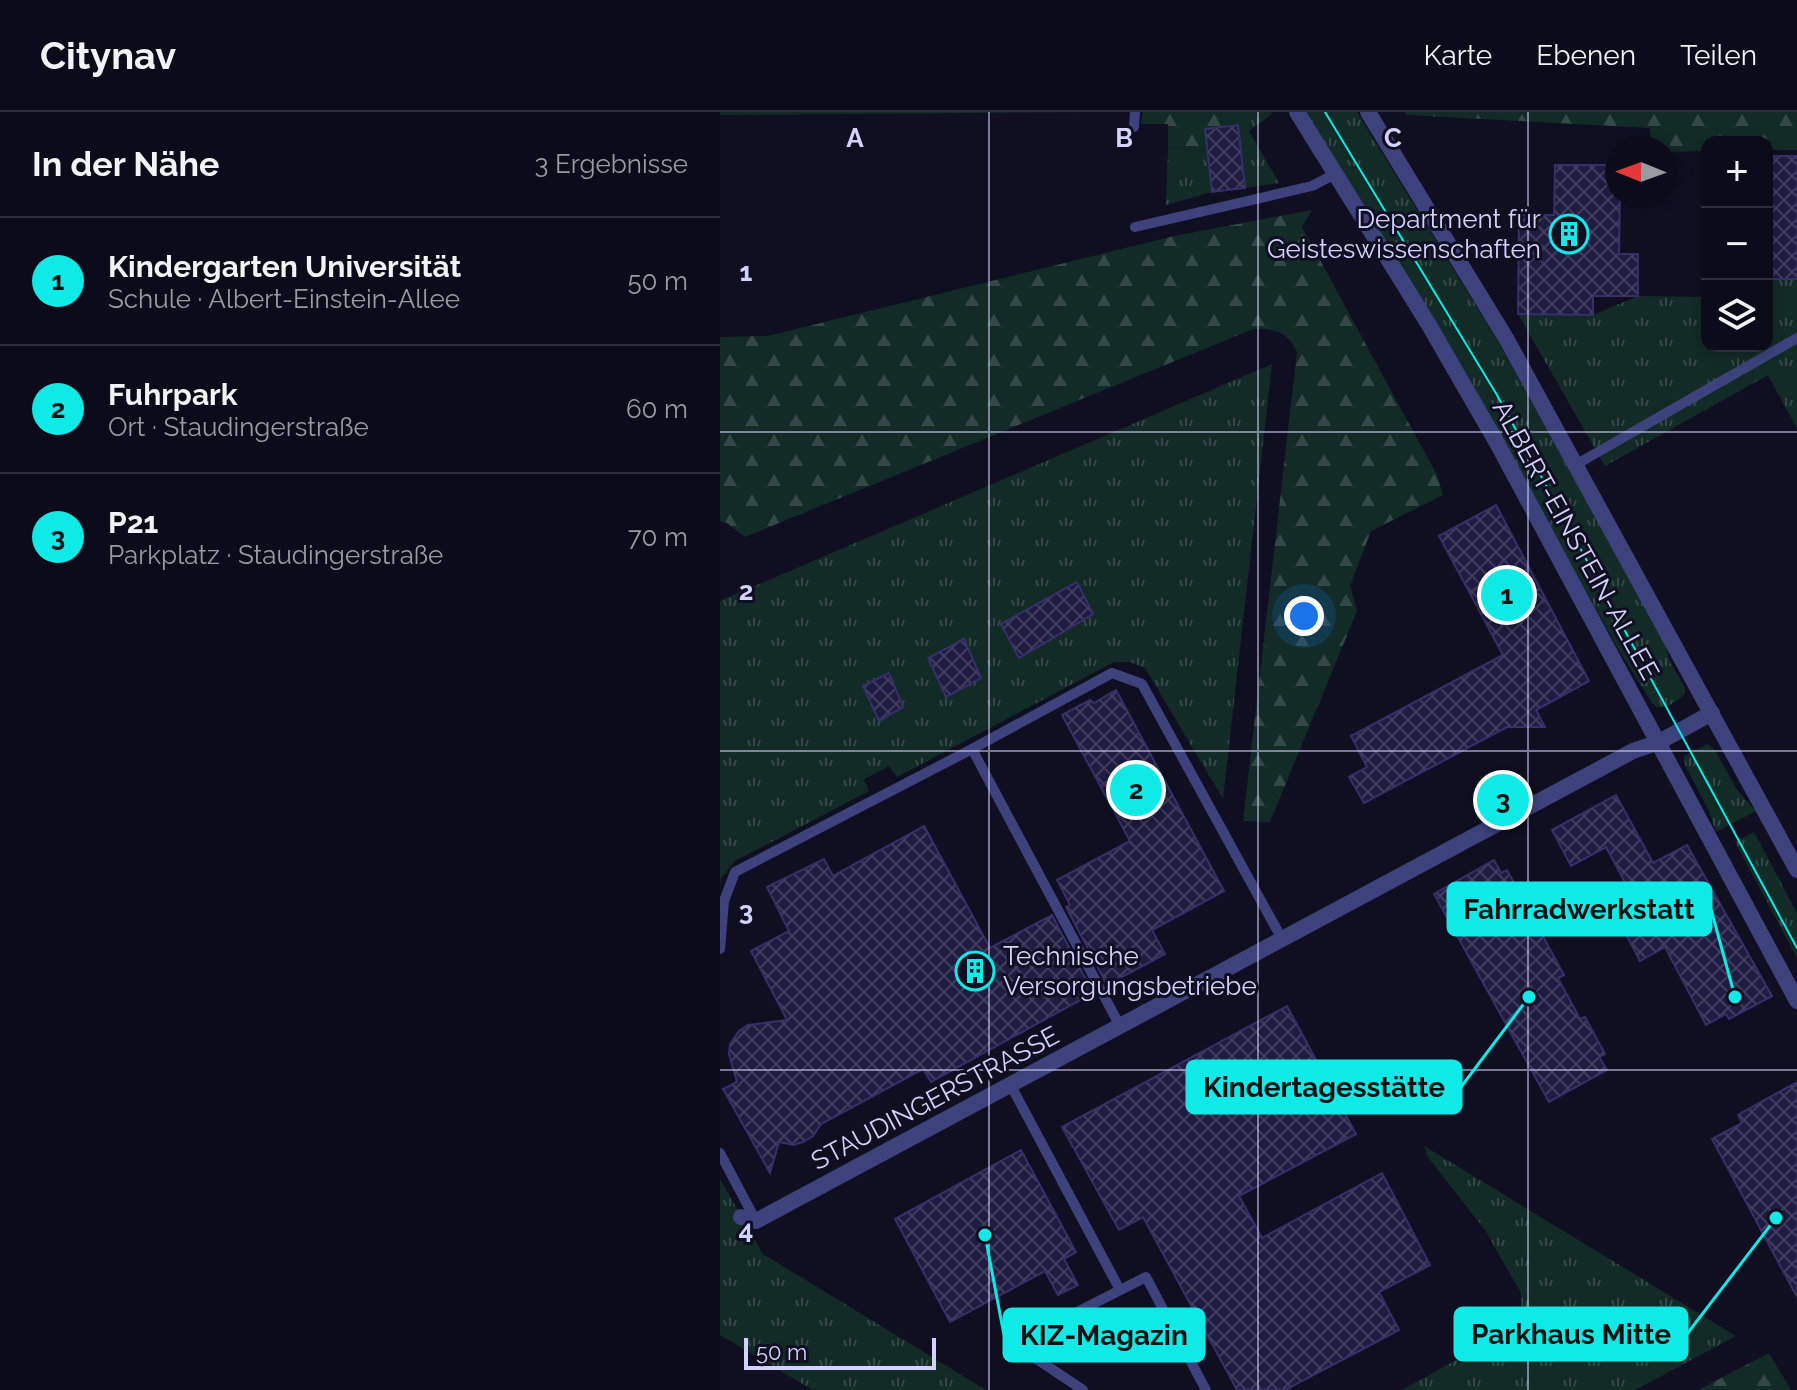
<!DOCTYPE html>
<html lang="de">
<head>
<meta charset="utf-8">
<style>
  :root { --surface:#0c0b19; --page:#1a1926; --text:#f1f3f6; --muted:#9a9ba2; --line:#2c2b38; --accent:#10eae7 }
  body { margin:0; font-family:Raleway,sans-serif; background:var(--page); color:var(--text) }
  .controls { position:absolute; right:24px; top:24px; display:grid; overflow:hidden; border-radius:16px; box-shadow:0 4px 12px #0003 }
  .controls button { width:72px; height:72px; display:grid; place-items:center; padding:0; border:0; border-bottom:2px solid var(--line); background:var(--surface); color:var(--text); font:40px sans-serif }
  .compass { position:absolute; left:885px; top:24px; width:72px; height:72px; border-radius:50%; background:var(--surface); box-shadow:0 4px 12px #0003; rotate:271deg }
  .scale { position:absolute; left:24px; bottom:20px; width:192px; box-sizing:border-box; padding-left:8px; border:4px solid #d2d2fc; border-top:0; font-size:22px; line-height:28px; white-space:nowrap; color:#d2d2fc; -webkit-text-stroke:6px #100f21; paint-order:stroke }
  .you { position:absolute; left:584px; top:504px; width:28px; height:28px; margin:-20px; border:6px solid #fff; border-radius:50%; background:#1a73e8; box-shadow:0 0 0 12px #1a73e833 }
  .badge { display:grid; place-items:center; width:52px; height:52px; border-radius:50%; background:var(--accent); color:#111; font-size:26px; font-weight:700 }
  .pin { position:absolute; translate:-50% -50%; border:4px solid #fff; box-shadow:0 2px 8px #0006 }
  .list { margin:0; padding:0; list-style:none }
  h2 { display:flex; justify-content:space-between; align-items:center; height:104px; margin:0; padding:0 32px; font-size:34px }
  h2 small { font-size:26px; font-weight:400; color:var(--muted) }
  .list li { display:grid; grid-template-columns:52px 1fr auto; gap:24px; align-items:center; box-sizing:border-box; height:128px; padding:0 32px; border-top:2px solid var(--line) }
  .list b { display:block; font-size:30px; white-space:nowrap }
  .list p { margin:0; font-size:26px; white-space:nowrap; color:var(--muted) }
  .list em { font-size:26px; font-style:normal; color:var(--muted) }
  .icon { flex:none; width:44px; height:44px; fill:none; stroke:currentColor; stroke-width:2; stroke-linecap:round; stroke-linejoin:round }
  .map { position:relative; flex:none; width:1077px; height:1278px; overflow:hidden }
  header { display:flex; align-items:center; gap:48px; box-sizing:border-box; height:112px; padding:0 40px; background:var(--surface); border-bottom:2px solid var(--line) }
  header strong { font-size:38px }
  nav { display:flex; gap:44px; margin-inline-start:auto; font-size:28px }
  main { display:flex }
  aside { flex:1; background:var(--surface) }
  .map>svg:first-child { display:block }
</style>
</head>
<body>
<header>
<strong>Citynav</strong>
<nav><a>Karte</a><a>Ebenen</a><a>Teilen</a></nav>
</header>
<main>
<aside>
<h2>In der Nähe<small>3 Ergebnisse</small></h2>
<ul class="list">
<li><span class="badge">1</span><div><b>Kindergarten Universität</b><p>Schule · Albert-Einstein-Allee</p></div><em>50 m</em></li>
<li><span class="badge">2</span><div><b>Fuhrpark</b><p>Ort · Staudingerstraße</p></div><em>60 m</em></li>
<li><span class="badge">3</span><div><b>P21</b><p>Parkplatz · Staudingerstraße</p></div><em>70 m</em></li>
</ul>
</aside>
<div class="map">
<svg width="1077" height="1278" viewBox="0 0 1077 1278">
  <defs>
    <pattern id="grass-tufts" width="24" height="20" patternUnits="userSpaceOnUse" patternTransform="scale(2)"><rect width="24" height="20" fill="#122b27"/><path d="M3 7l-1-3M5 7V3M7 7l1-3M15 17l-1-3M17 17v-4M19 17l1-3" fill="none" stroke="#344947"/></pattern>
    <pattern id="forest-firs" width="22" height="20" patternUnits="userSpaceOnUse" patternTransform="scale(2)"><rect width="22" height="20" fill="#122b27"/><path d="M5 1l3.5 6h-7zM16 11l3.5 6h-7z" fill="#344947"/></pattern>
    <pattern id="building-cross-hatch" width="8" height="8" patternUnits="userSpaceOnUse" patternTransform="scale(2)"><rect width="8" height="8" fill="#1f1c41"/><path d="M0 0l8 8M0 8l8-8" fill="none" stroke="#3f3c5d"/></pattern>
  </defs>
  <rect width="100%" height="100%" fill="#100f21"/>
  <g fill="url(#grass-tufts)">
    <polygon points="500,0 551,0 552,2 529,19 559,71 525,76 518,14 502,15"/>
    <path d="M585,0H637L780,233L945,531L949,548L965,576V581C960,588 946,597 937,595L932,591L898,537L741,252Z"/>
    <polygon points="448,36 488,39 492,80 446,93"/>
    <polygon points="1077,167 1077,317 1048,263 885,354 798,202 873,203 918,184 987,185 987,234 1047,234 1047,168"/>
    <polygon points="552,252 503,687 425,556 410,550 394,550 177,665 169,654 144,667 149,679 15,749 1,766 0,772 0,489"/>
    <polygon points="987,632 995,638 1017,678 1036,699 996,720 989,699 965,653 964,644"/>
    <polygon points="1034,720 1077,801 1077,846 1015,730"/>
    <polygon points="704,1034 1016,1224 915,1278 682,1278 789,1219 802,1203 801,1181 765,1118 707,1044"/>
    <polygon points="0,1067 43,1142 266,1278 93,1278 0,1223"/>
  </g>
  <g fill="url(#forest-firs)">
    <polygon points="0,0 369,0 0,3"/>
    <polygon points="423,0 500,0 502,15 488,39 448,36 448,12 421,12"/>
    <polygon points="685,0 1077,0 1077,38 1047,38 1047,30 987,30 987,39 945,40 945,36 930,36 930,16 687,3"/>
    <path d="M592,98L582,115L717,363L723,383L651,419L630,474L637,499L550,710L523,709L577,240C568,220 555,216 533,217L25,425L7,411L0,409V225L48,224L454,124Z"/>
    <polygon points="1049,1241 1071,1278 978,1278"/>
  </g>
  <g fill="url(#building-cross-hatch)" stroke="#35306b" stroke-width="2">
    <polygon points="518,13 525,76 492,80 485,17"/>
    <rect x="1047" y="44" width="30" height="123"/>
    <polygon points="835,53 897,53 897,84 900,84 899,142 918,142 918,184 873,184 873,203 798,202 799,103 834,103"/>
    <polygon points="776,393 869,569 816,598 825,615 787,615 644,691 629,665 647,655 631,624 783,543 719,424"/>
    <polygon points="357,470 373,502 299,546 281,512"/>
    <polygon points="244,527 261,566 226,585 208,546"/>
    <polygon points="169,561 183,595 159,609 143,574"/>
    <polygon points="396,578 504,779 432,818 445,842 387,873 346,795 350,793 337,768 410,729 342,603 370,588 374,591"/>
    <polygon points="896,683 933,751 967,733 1052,884 1009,907 1006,902 986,913 945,835 920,849 901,813 922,802 886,735 851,754 832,718"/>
    <polygon points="204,714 270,836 332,803 373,881 211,970 203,957 101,1012 93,1024 83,1030 73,1033 59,1030 50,1061 3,977 17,970 9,942 10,932 19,919 28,913 67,908 31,839 69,819 47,775 104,747 113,764"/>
    <polygon points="774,748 781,761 787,758 844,863 838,866 860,907 865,905 885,942 879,945 887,958 829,990 714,782"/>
    <polygon points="567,894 636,1022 519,1084 542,1126 662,1061 710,1153 659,1180 679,1218 565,1278 517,1278 423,1105 399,1118 342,1015"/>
    <polygon points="1077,970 1077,1185 992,1027 1022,1011 1018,1003"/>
    <polygon points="301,1038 356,1140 344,1147 358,1173 338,1183 325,1159 230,1210 175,1107"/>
  </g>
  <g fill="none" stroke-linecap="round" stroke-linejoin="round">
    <g stroke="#3d427d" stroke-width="10">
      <polyline points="414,15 415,0"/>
      <polyline points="415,115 592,74 615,62"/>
      <polyline points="857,352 1077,226"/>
      <polyline points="252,637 400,914"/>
      <polyline points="0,837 4,789 15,760 252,637 392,561 422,572 562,827"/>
      <polyline points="290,972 400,1178"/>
      <polyline points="0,1041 36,1109"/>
      <polyline points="363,1278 294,1232 426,1165 486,1278"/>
    </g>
    <polyline stroke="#3d427d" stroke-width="16" points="21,1105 36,1109 913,639 939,630"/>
    <g stroke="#3d427d" stroke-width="16">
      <polyline points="577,0 709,213 777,331 1077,889"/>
      <polyline points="648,0 787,228 1077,758"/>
      <polyline points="939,630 992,601"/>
    </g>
    <polyline stroke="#10eae7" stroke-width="2" points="605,0 777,283 1077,836"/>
  </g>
  <path fill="none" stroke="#d2d2fc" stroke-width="2" stroke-opacity="0.55" d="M269,0V1278M538,0V1278M808,0V1278M0,320H1077M0,639H1077M0,958H1077"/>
  <defs>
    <symbol id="building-ring" viewBox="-11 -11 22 22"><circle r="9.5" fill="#100f21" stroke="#10eae7" stroke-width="1.5"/><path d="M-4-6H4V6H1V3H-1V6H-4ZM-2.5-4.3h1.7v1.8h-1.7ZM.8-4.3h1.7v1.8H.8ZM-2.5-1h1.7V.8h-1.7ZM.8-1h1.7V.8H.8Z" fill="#10eae7"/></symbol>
  </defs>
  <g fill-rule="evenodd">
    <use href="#building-ring" x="827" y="100" width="44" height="44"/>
    <use href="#building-ring" x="233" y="837" width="44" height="44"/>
  </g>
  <g text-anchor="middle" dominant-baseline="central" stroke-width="6" stroke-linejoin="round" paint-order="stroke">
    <g font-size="26" fill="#d2d2fc" stroke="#100f21" text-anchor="end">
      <text x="821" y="107">Department für<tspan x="821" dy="30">Geisteswissenschaften</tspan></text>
      <text x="283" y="844" text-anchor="start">Technische<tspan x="283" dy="30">Versorgungsbetriebe</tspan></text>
    </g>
    <g font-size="26" fill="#d2d2fc" stroke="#100f21">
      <text transform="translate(856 428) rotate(61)">ALBERT-EINSTEIN-ALLEE</text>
      <text transform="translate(215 986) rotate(-28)">STAUDINGERSTRASSE</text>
    </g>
  </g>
  <g font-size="26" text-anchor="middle" font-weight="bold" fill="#d2d2fc" stroke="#100f21" stroke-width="6" stroke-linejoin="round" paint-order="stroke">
    <text x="135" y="35">A</text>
    <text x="404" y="35">B</text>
    <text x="673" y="35">C</text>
    <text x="26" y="169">1</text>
    <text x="26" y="488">2</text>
    <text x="26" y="808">3</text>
    <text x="26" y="1127">4</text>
  </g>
  <path fill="none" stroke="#10eae7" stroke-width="3" d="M1015 885L991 797M809 885L741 975M1056 1106L967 1222M265 1123L284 1223"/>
  <g fill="#10eae7" stroke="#100f21" stroke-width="3">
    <circle cx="1015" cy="885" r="8"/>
    <circle cx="809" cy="885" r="8"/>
    <circle cx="1056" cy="1106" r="8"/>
    <circle cx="265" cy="1123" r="8"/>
  </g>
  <g fill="#10eae7" stroke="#10eae7" stroke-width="3">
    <rect x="728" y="771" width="263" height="52" rx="8"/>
    <rect x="467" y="949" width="274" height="52" rx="8"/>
    <rect x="735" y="1196" width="232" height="52" rx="8"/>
    <rect x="284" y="1197" width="200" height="52" rx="8"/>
  </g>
  <g font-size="28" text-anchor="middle" font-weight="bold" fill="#111">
    <text x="859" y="807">Fahrradwerkstatt</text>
    <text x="604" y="985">Kindertagesstätte</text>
    <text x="851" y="1232">Parkhaus Mitte</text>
    <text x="384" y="1233">KIZ-Magazin</text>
  </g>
</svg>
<div class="controls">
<button>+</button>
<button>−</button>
<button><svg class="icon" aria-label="layers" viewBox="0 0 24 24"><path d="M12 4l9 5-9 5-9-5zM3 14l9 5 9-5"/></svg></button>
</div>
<svg class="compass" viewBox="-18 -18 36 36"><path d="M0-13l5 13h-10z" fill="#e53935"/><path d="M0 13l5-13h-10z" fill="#9a9ba2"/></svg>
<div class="scale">50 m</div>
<div class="you"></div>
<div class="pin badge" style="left:787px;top:483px">1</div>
<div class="pin badge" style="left:416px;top:678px">2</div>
<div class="pin badge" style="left:783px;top:688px">3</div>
</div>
</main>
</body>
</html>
